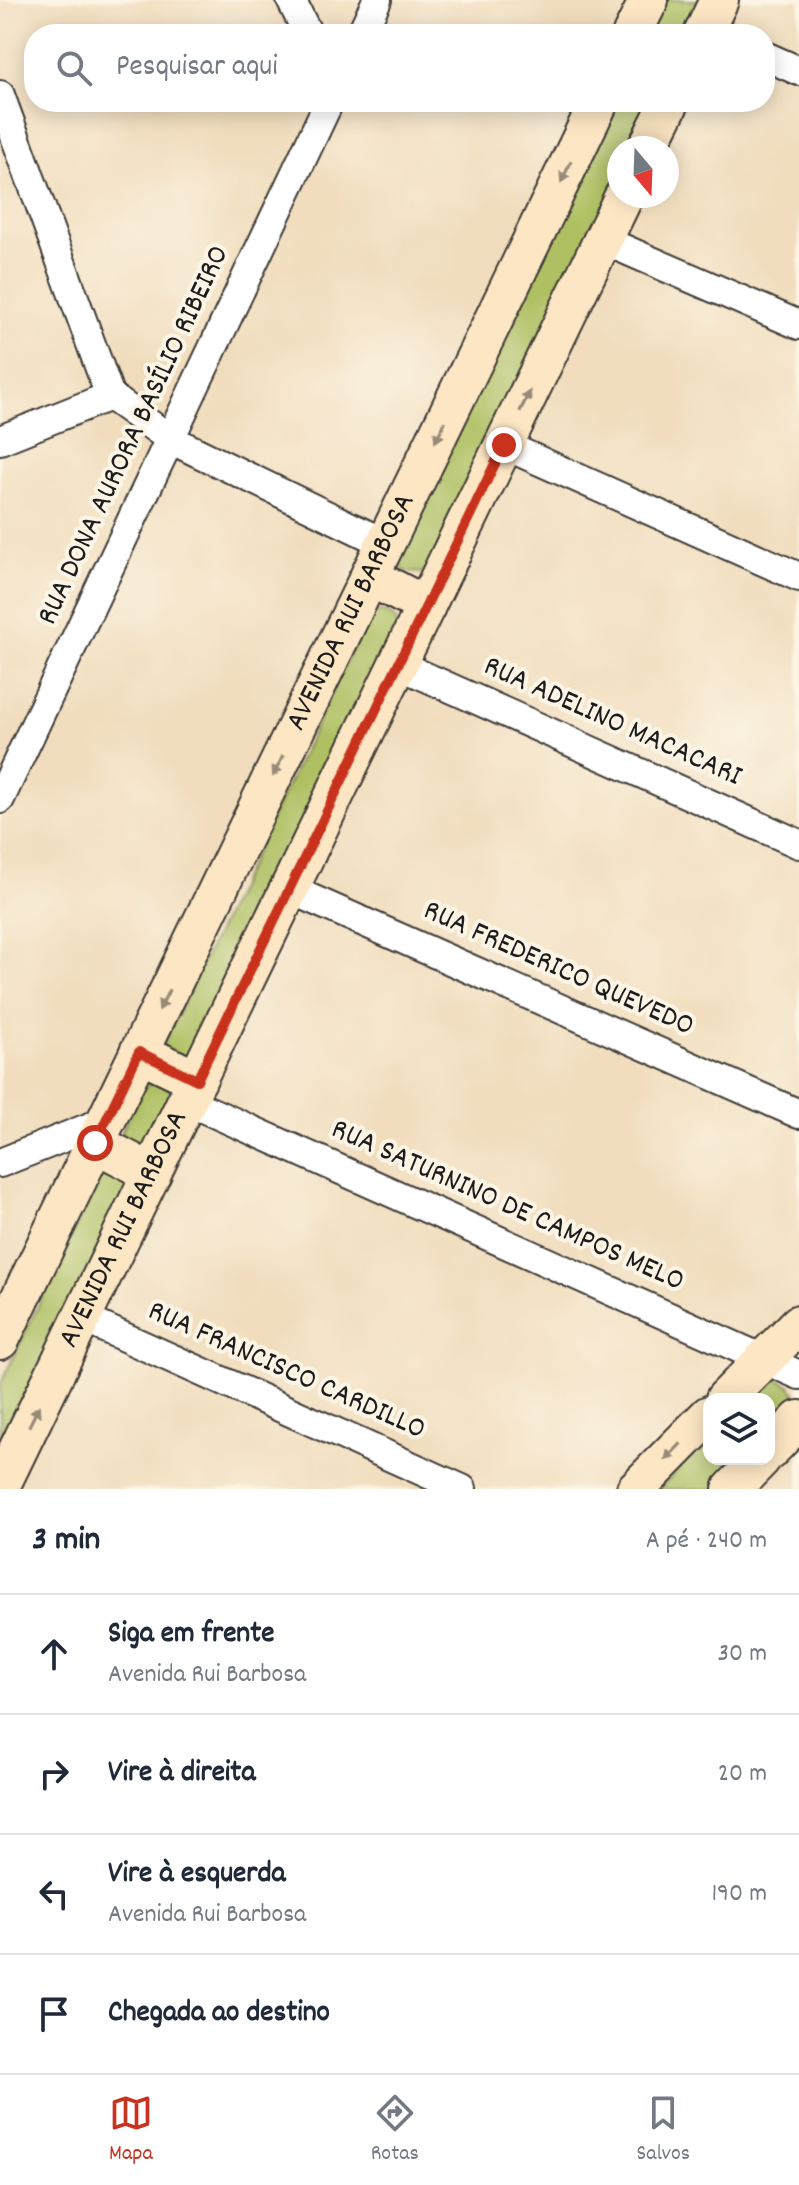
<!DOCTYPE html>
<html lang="pt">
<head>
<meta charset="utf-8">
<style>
  :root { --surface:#fff; --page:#f6f6f7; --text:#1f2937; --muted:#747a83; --line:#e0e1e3; --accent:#c8321e }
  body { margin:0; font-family:Dekko,sans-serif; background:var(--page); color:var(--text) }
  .controls { position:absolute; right:24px; bottom:24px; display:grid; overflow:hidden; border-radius:16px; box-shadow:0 4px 20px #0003 }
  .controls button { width:72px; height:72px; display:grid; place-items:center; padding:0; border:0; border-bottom:2px solid var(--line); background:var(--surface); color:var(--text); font:40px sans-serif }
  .compass { position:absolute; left:607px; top:136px; width:72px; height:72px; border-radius:50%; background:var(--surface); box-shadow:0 4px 20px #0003; rotate:161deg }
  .stop { position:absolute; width:24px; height:24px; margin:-18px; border:6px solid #c8321e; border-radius:50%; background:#fff }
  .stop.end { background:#c8321e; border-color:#fff; box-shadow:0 2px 8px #0008 }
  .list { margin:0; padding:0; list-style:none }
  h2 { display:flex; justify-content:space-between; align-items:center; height:104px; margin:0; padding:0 32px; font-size:34px }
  h2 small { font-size:26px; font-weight:400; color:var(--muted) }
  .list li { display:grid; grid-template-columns:52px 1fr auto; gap:24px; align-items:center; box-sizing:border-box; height:120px; padding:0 32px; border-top:2px solid var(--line) }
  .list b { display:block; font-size:30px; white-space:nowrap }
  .list p { margin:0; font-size:26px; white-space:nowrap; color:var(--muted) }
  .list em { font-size:26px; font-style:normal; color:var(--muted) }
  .icon { flex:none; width:44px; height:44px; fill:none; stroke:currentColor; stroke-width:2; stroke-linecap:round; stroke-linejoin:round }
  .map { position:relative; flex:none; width:799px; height:1489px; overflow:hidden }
  .search { position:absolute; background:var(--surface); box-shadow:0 4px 20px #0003; left:24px; right:24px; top:24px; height:88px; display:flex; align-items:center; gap:20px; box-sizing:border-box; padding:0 28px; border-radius:32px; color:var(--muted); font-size:30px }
  .sheet { height:584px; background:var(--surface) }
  nav { display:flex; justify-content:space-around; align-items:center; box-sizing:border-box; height:112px; border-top:2px solid var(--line); background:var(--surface); font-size:22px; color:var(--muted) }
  nav a { display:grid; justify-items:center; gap:4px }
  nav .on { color:var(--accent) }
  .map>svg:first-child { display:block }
</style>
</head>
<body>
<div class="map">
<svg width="799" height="1489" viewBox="0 0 799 1489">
  <rect width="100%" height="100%" fill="#fcf5e5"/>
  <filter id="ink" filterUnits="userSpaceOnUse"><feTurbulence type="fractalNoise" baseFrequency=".0125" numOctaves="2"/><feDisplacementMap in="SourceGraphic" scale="16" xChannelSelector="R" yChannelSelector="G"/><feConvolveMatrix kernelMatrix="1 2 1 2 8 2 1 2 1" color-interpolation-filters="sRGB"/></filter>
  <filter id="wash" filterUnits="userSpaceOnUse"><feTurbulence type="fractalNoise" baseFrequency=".006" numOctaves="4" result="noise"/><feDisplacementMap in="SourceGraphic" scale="32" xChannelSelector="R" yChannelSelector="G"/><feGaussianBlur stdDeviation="1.8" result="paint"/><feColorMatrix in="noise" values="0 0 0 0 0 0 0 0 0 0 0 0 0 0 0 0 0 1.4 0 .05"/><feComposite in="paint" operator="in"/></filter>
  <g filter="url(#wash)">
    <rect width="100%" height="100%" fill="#f1ddbd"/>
    <g fill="#afc064" stroke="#666e40" stroke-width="2">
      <polygon points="665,0 706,0 689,34 648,34"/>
      <polygon points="616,102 656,102 634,148 619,148 619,178 430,565 422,573 407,572 400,566 398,555"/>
      <polygon points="377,612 388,613 396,620 397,631 189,1061 162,1047 366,621"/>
      <polygon points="160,1081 171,1091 150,1146 139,1149 124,1141 121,1133 143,1087"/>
      <polygon points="103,1171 132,1184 0,1458 0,1385"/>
      <polygon points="773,1378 790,1385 795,1392 794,1405 769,1430 769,1399 747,1399"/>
      <polygon points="709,1438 709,1459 741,1459 711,1489 659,1489"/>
    </g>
  </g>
  <g filter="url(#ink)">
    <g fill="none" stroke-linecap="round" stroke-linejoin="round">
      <defs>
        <g id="street">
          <polyline points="291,0 308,34"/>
          <polyline points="361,34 377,0"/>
          <polyline points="765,56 799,71"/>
          <polyline points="0,95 110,396"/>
          <polyline points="603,240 799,325"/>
          <polyline points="110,396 172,440 386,544"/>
          <polyline points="0,440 110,396"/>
          <polyline points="504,445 799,577"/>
          <polyline points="397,664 799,844"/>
          <polyline points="0,799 329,102"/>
          <polyline points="289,889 799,1114"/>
          <polyline points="187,1101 799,1375"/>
          <polyline points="0,1163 105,1121"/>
          <polyline points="82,1318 462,1489"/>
        </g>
        <g id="secondary">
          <polyline points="632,34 649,0"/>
          <polyline points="703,34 719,0"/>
          <polyline points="647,148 670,102"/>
          <polyline points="370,577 426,606"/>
          <polyline points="139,1052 197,1080"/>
          <polyline points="95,1143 152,1173"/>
          <path id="s1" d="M0,1340L599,102"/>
          <polyline points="725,1399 799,1324"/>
          <polyline points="769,1451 799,1420"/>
          <path id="s2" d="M0,1487L624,196"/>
          <polyline points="636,1489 709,1415"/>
          <polyline points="732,1489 761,1459"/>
        </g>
      </defs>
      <use href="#street" stroke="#3c3934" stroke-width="32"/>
      <use href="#secondary" stroke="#3c3934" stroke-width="42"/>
      <use href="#street" stroke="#fff" stroke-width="28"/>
      <use href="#secondary" stroke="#fce6c4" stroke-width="38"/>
    </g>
    <defs><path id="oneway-solid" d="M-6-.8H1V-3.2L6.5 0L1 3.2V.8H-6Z" transform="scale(2)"/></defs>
    <g fill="#978b78">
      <use href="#oneway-solid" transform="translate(566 172) rotate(116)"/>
      <use href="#oneway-solid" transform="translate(525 401) rotate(-64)"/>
      <use href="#oneway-solid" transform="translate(440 432) rotate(116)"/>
      <use href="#oneway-solid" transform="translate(278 766) rotate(116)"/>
      <use href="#oneway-solid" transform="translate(164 1000) rotate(116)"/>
      <use href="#oneway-solid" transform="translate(34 1416) rotate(-64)"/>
      <use href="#oneway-solid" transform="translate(673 1452) rotate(134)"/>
    </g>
  </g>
  <g fill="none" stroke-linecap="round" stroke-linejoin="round" filter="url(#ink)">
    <polyline stroke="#c8321e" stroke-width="10" points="95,1143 139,1052 197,1080 504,445"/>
  </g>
  <g text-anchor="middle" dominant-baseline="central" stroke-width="8" stroke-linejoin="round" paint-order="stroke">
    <g font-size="30" fill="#1c1c1c" stroke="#fcf5e5">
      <text transform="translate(135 436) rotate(-65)">RUA DONA AURORA BASÍLIO RIBEIRO</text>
      <text stroke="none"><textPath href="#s1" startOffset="808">AVENIDA RUI BARBOSA</textPath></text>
      <text transform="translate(612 723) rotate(24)">RUA ADELINO MACACARI</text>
      <text transform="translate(558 970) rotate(24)">RUA FREDERICO QUEVEDO</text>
      <text transform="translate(507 1207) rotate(24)">RUA SATURNINO DE CAMPOS MELO</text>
      <text stroke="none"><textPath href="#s2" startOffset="286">AVENIDA RUI BARBOSA</textPath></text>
      <text transform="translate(286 1372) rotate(24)">RUA FRANCISCO CARDILLO</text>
    </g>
  </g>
</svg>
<div class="controls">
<button><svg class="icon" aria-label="layers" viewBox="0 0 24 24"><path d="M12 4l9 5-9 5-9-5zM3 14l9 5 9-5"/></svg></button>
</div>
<svg class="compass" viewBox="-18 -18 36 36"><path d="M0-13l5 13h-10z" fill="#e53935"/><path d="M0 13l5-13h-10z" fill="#747a83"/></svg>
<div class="stop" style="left:95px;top:1143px"></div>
<div class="stop end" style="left:504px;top:445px"></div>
<div class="search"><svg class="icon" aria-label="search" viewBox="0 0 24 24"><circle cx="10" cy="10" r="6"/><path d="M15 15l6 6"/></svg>Pesquisar aqui</div>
</div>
<section class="sheet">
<h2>3 min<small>A pé · 240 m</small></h2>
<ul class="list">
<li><svg class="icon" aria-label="ahead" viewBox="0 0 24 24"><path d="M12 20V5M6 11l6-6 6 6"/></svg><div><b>Siga em frente</b><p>Avenida Rui Barbosa</p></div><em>30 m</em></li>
<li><svg class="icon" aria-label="right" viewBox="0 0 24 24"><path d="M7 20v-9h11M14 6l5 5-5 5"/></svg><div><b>Vire à direita</b></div><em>20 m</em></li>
<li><svg class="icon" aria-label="left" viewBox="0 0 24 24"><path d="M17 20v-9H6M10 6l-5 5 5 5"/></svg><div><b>Vire à esquerda</b><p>Avenida Rui Barbosa</p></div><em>190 m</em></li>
<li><svg class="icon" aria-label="arrive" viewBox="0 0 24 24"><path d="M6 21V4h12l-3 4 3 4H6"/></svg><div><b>Chegada ao destino</b></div></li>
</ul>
</section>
<nav>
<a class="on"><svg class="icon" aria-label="map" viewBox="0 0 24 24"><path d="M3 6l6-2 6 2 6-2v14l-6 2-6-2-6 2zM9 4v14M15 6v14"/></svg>Mapa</a>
<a><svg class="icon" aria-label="directions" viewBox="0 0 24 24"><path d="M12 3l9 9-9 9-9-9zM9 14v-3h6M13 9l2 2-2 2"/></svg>Rotas</a>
<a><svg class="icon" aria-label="saved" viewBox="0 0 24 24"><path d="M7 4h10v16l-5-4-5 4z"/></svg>Salvos</a>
</nav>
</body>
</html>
